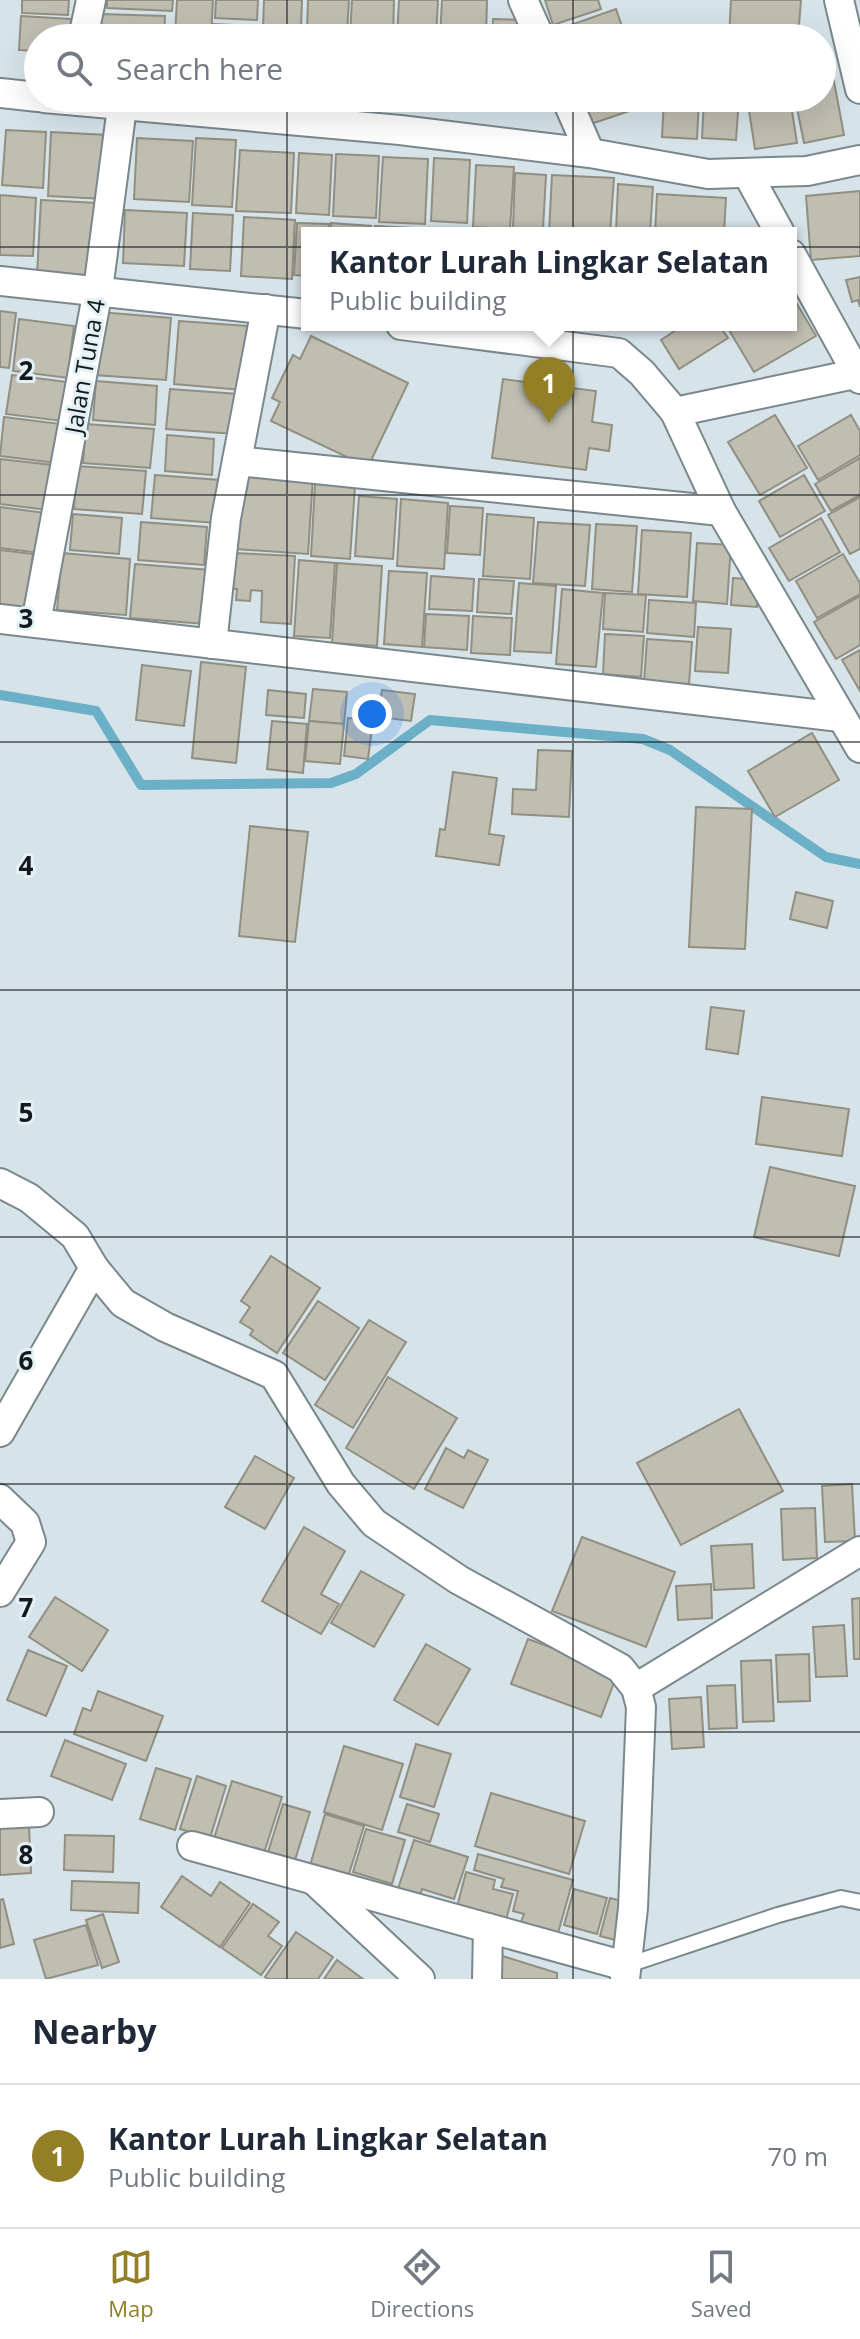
<!DOCTYPE html>
<html lang="en">
<head>
<meta charset="utf-8">
<style>
  :root { --surface:#fff; --page:#f2f2f3; --text:#1f2937; --muted:#747a83; --line:#e0e1e3; --accent:#927f26 }
  body { margin:0; font-family:"Open Sans",sans-serif; background:var(--page); color:var(--text) }
  .you { position:absolute; left:372px; top:714px; width:28px; height:28px; margin:-20px; border:6px solid #fff; border-radius:50%; background:#1a73e8; box-shadow:0 0 0 12px #1a73e833 }
  .badge { display:grid; place-items:center; width:52px; height:52px; border-radius:50%; background:var(--accent); color:#fff; font-size:26px; font-weight:700 }
  .pin { position:absolute; translate:-50% -66px; filter:drop-shadow(0 2px 4px #0008) }
  .pin::after { content:''; position:absolute; top:42px; width:28px; height:24px; background:inherit; clip-path:polygon(0 0,100% 0,50% 100%) }
  .popup { position:absolute; left:301px; top:227px; width:496px; height:104px; box-sizing:border-box; display:grid; place-content:center; border-radius:0px; background:var(--surface); filter:drop-shadow(0 2px 6px #0005); font-size:26px; white-space:nowrap; color:var(--muted) }
  .popup b { font-size:30px; color:var(--text) }
  .popup::after { content:''; position:absolute; left:50%; top:100%; margin-left:-16px; border:16px solid transparent; border-top-color:var(--surface) }
  .list { margin:0; padding:0; list-style:none }
  h2 { display:flex; justify-content:space-between; align-items:center; height:104px; margin:0; padding:0 32px; font-size:34px }
  h2 small { font-size:26px; font-weight:400; color:var(--muted) }
  .list li { display:grid; grid-template-columns:52px 1fr auto; gap:24px; align-items:center; box-sizing:border-box; height:144px; padding:0 32px; border-top:2px solid var(--line) }
  .list b { display:block; font-size:30px; white-space:nowrap }
  .list p { margin:0; font-size:26px; white-space:nowrap; color:var(--muted) }
  .list em { font-size:26px; font-style:normal; color:var(--muted) }
  .icon { flex:none; width:44px; height:44px; fill:none; stroke:currentColor; stroke-width:2; stroke-linecap:round; stroke-linejoin:round }
  .map { position:relative; flex:none; width:860px; height:1979px; overflow:hidden }
  .search { position:absolute; background:var(--surface); box-shadow:0 8px 32px #0002; left:24px; right:24px; top:24px; height:88px; display:flex; align-items:center; gap:20px; box-sizing:border-box; padding:0 28px; border-radius:44px; color:var(--muted); font-size:30px }
  .sheet { height:248px; background:var(--surface) }
  nav { display:flex; justify-content:space-around; align-items:center; box-sizing:border-box; height:112px; border-top:2px solid var(--line); background:var(--surface); font-size:22px; color:var(--muted) }
  nav a { display:grid; justify-items:center; gap:4px }
  nav .on { color:var(--accent) }
  .map>svg:first-child { display:block }
</style>
</head>
<body>
<div class="map">
<svg width="860" height="1979" viewBox="0 0 860 1979">
  <rect width="100%" height="100%" fill="#d6e4ea"/>
  <g fill="none" stroke-linecap="round" stroke-linejoin="round">
    <polyline stroke="#6cb0c8" stroke-width="10" points="0,695 96,711 141,785 331,783 356,774 430,720 643,739 670,750 826,857 860,864"/>
  </g>
  <g fill="#c0beb1" stroke="#918e82" stroke-width="2">
    <polygon points="22,0 69,0 68,15 22,13"/>
    <polygon points="107,0 173,0 172,11 107,8"/>
    <polygon points="177,0 213,0 211,37 175,35"/>
    <polygon points="216,0 258,0 257,20 215,18"/>
    <polygon points="264,0 302,0 301,27 263,26"/>
    <polygon points="308,0 349,0 347,33 307,31"/>
    <polygon points="352,0 394,0 393,37 350,36"/>
    <polygon points="399,0 438,0 436,38 397,38"/>
    <polygon points="442,0 487,0 486,38 440,38"/>
    <polygon points="545,0 598,0 601,9 553,25"/>
    <polygon points="731,0 801,0 798,38 729,38"/>
    <polygon points="616,9 626,38 566,38 562,28"/>
    <polygon points="101,14 165,16 164,38 100,38"/>
    <polygon points="21,16 71,19 70,38 38,38 38,51 19,50"/>
    <polygon points="493,19 526,20 525,38 492,38"/>
    <polygon points="213,24 255,26 254,38 213,38"/>
    <polygon points="258,31 301,33 301,38 258,38"/>
    <polygon points="832,71 844,135 804,143 795,98 822,98 822,73"/>
    <polygon points="396,98 432,98 431,105 396,103"/>
    <polygon points="435,98 476,98 476,110 435,108"/>
    <polygon points="480,98 517,98 516,108 480,106"/>
    <polygon points="583,98 635,98 638,108 591,124"/>
    <polygon points="664,98 699,98 697,139 662,137"/>
    <polygon points="704,98 739,98 736,140 702,138"/>
    <polygon points="747,98 790,98 797,143 755,149"/>
    <polygon points="6,130 46,132 43,188 2,185"/>
    <polygon points="51,132 108,135 104,199 48,196"/>
    <polygon points="137,138 193,141 189,202 134,199"/>
    <polygon points="196,138 236,140 232,207 192,205"/>
    <polygon points="240,150 294,153 291,213 236,211"/>
    <polygon points="299,153 332,155 329,215 296,213"/>
    <polygon points="336,154 379,156 376,218 333,216"/>
    <polygon points="383,157 428,159 425,224 379,222"/>
    <polygon points="434,158 470,160 467,223 431,221"/>
    <polygon points="476,165 514,167 510,229 473,227"/>
    <polygon points="515,173 546,175 543,229 513,228"/>
    <polygon points="552,175 614,178 610,233 549,233"/>
    <polygon points="618,184 653,187 650,233 616,233"/>
    <polygon points="860,191 860,256 811,260 806,196"/>
    <polygon points="657,194 726,198 724,233 655,233"/>
    <polygon points="0,195 36,198 33,256 0,255"/>
    <polygon points="41,200 97,203 93,277 37,274"/>
    <polygon points="125,210 187,213 184,266 123,263"/>
    <polygon points="193,213 233,215 230,271 190,269"/>
    <polygon points="244,217 295,220 292,279 241,276"/>
    <polygon points="297,223 329,224 328,233 307,233 307,276 294,275"/>
    <polygon points="331,223 371,226 370,233 331,233"/>
    <polygon points="375,226 411,228 411,233 375,233"/>
    <polygon points="860,277 860,307 858,300 852,302 846,280"/>
    <polygon points="791,294 816,336 754,372 726,325 791,325"/>
    <polygon points="0,311 16,313 9,368 0,367"/>
    <polygon points="99,312 171,318 166,380 94,375"/>
    <polygon points="19,319 74,326 70,357 79,358 76,379 13,371"/>
    <polygon points="179,321 247,326 242,390 174,384"/>
    <polygon points="684,325 719,325 728,338 679,369 661,340"/>
    <polygon points="311,336 408,383 368,467 271,421 280,402 272,398 293,355 300,359"/>
    <polygon points="12,375 75,383 70,422 6,414"/>
    <polygon points="503,379 596,391 592,422 612,425 609,451 589,448 586,470 492,458"/>
    <polygon points="96,381 157,386 155,425 93,420"/>
    <polygon points="170,389 238,394 235,434 166,429"/>
    <polygon points="775,415 807,468 760,495 728,442"/>
    <polygon points="851,415 860,431 860,455 818,480 798,446"/>
    <polygon points="4,417 69,425 64,464 0,456"/>
    <polygon points="86,424 154,429 150,468 83,463"/>
    <polygon points="167,435 214,439 212,475 165,471"/>
    <polygon points="860,458 860,495 831,511 815,484"/>
    <polygon points="0,459 61,466 55,511 0,504"/>
    <polygon points="77,466 146,471 142,514 74,509"/>
    <polygon points="241,473 313,477 308,554 236,549"/>
    <polygon points="155,475 220,480 216,523 151,518"/>
    <polygon points="804,475 825,511 780,537 759,501"/>
    <polygon points="315,484 355,486 350,559 311,556"/>
    <polygon points="359,496 397,499 393,559 355,556"/>
    <polygon points="860,497 860,549 850,554 828,515"/>
    <polygon points="401,499 448,503 444,569 397,566"/>
    <polygon points="450,506 483,508 480,555 447,553"/>
    <polygon points="0,507 53,514 48,554 0,548"/>
    <polygon points="73,514 122,518 119,554 70,550"/>
    <polygon points="487,514 534,518 530,579 483,576"/>
    <polygon points="821,518 840,552 789,581 769,548"/>
    <polygon points="141,522 207,527 204,565 138,560"/>
    <polygon points="538,522 590,525 585,586 533,583"/>
    <polygon points="596,524 637,526 632,592 592,589"/>
    <polygon points="642,530 691,533 687,597 638,594"/>
    <polygon points="697,543 731,545 727,604 693,601"/>
    <polygon points="0,550 33,554 29,582 40,583 36,613 0,609"/>
    <polygon points="62,553 130,559 126,615 57,610"/>
    <polygon points="234,553 295,556 291,624 261,622 262,591 251,590 250,601 236,600 237,589 231,589"/>
    <polygon points="843,554 860,583 860,594 817,618 796,581"/>
    <polygon points="299,560 335,563 330,638 294,636"/>
    <polygon points="337,563 382,566 377,646 332,643"/>
    <polygon points="135,564 210,570 205,624 130,618"/>
    <polygon points="389,571 427,573 422,647 384,644"/>
    <polygon points="431,576 474,579 472,611 429,609"/>
    <polygon points="733,578 758,580 757,607 731,605"/>
    <polygon points="479,579 514,581 511,614 477,612"/>
    <polygon points="519,583 556,586 551,653 514,651"/>
    <polygon points="562,589 603,593 596,667 556,664"/>
    <polygon points="605,593 646,595 643,632 603,629"/>
    <polygon points="860,596 860,645 836,659 814,622"/>
    <polygon points="649,600 696,603 694,637 647,633"/>
    <polygon points="426,614 469,616 467,650 424,647"/>
    <polygon points="473,616 512,618 510,655 471,653"/>
    <polygon points="698,627 731,629 728,673 695,671"/>
    <polygon points="605,634 644,636 641,677 603,674"/>
    <polygon points="647,639 692,642 689,684 644,681"/>
    <polygon points="860,650 860,691 842,660"/>
    <polygon points="201,662 246,667 236,763 192,758"/>
    <polygon points="142,665 191,671 184,726 136,720"/>
    <polygon points="313,689 347,692 344,724 309,721"/>
    <polygon points="268,690 306,694 304,718 266,715"/>
    <polygon points="382,690 415,694 411,721 378,717"/>
    <polygon points="348,718 373,721 368,759 344,756"/>
    <polygon points="272,721 307,724 303,773 267,769"/>
    <polygon points="309,721 344,724 340,764 305,761"/>
    <polygon points="812,733 839,780 775,817 748,771"/>
    <polygon points="538,750 572,751 569,817 512,814 513,789 536,790"/>
    <polygon points="453,772 497,778 489,834 504,836 499,865 436,856 440,829 445,830"/>
    <polygon points="696,807 752,809 745,949 689,947"/>
    <polygon points="250,826 308,832 295,942 239,936"/>
    <polygon points="796,892 833,901 827,928 790,919"/>
    <polygon points="711,1007 744,1011 738,1054 706,1049"/>
    <polygon points="762,1097 849,1109 842,1156 756,1144"/>
    <polygon points="770,1167 855,1186 839,1256 754,1237"/>
    <polygon points="271,1256 320,1288 277,1353 250,1335 253,1330 240,1322 250,1307 241,1301"/>
    <polygon points="318,1301 359,1328 325,1380 283,1353"/>
    <polygon points="369,1320 406,1342 353,1428 315,1405"/>
    <polygon points="388,1377 457,1418 414,1489 346,1448"/>
    <polygon points="739,1409 783,1491 681,1545 637,1463"/>
    <polygon points="446,1448 464,1458 468,1450 488,1460 463,1508 425,1489"/>
    <polygon points="255,1456 294,1478 265,1529 225,1507"/>
    <polygon points="852,1484 855,1541 825,1542 822,1486"/>
    <polygon points="815,1508 817,1558 783,1560 781,1509"/>
    <polygon points="304,1527 345,1551 321,1594 339,1604 321,1634 262,1601"/>
    <polygon points="582,1537 675,1572 646,1647 552,1611"/>
    <polygon points="752,1544 754,1588 714,1590 711,1546"/>
    <polygon points="361,1571 404,1595 374,1647 331,1623"/>
    <polygon points="711,1584 712,1618 678,1620 676,1586"/>
    <polygon points="55,1597 108,1630 82,1671 29,1637"/>
    <polygon points="860,1598 860,1659 854,1659 852,1599"/>
    <polygon points="844,1625 847,1676 816,1677 813,1627"/>
    <polygon points="528,1639 618,1672 601,1717 511,1684"/>
    <polygon points="426,1644 470,1669 438,1725 394,1700"/>
    <polygon points="28,1650 67,1666 46,1716 7,1700"/>
    <polygon points="809,1654 810,1701 778,1702 776,1655"/>
    <polygon points="771,1660 774,1721 743,1722 741,1661"/>
    <polygon points="735,1685 737,1728 709,1729 707,1686"/>
    <polygon points="98,1691 163,1716 146,1761 74,1734 83,1708 91,1711"/>
    <polygon points="701,1697 704,1747 672,1749 669,1699"/>
    <polygon points="65,1740 126,1764 112,1800 51,1776"/>
    <polygon points="416,1744 451,1754 434,1807 400,1797"/>
    <polygon points="344,1746 403,1764 382,1830 324,1812"/>
    <polygon points="156,1768 191,1779 175,1830 140,1819"/>
    <polygon points="197,1776 226,1786 210,1838 180,1829"/>
    <polygon points="232,1781 282,1797 263,1856 211,1848"/>
    <polygon points="491,1793 585,1821 569,1874 475,1846"/>
    <polygon points="283,1804 310,1812 295,1860 268,1852"/>
    <polygon points="407,1804 439,1814 430,1842 398,1832"/>
    <polygon points="325,1814 364,1826 347,1880 309,1869"/>
    <polygon points="29,1826 31,1873 0,1875 0,1828"/>
    <polygon points="366,1829 405,1840 392,1884 353,1872"/>
    <polygon points="65,1835 114,1836 113,1872 64,1870"/>
    <polygon points="414,1840 468,1857 454,1899 422,1889 417,1905 395,1898"/>
    <polygon points="478,1854 573,1880 558,1933 521,1922 524,1914 513,1911 518,1891 501,1887 504,1879 474,1870"/>
    <polygon points="466,1872 495,1880 493,1889 513,1894 504,1927 455,1915"/>
    <polygon points="182,1876 211,1896 220,1882 250,1903 220,1947 161,1907"/>
    <polygon points="72,1881 139,1883 138,1913 71,1910"/>
    <polygon points="574,1889 607,1898 597,1934 564,1925"/>
    <polygon points="610,1898 630,1903 619,1941 600,1936"/>
    <polygon points="3,1899 14,1944 0,1948 0,1900"/>
    <polygon points="253,1904 279,1922 268,1936 282,1946 261,1975 222,1948"/>
    <polygon points="103,1914 119,1962 102,1968 86,1920"/>
    <polygon points="86,1925 98,1965 46,1979 34,1940"/>
    <polygon points="296,1932 333,1957 318,1979 268,1979 265,1977"/>
    <polygon points="496,1954 557,1973 557,1979 496,1979"/>
    <polygon points="337,1960 363,1979 324,1979"/>
  </g>
  <g fill="none" stroke-linecap="round" stroke-linejoin="round">
    <defs>
      <polyline id="service" points="625,1966 778,1915 841,1898 860,1902"/>
      <g id="minor">
        <polyline points="523,0 540,38"/>
        <polyline points="839,0 860,89"/>
        <polyline points="83,38 91,0"/>
        <polyline points="0,93 38,97"/>
        <polyline points="44,98 400,130 590,153 708,174 807,171 860,160"/>
        <polyline points="566,98 590,153"/>
        <polyline points="747,173 780,233"/>
        <polyline points="791,254 860,379"/>
        <polyline points="0,281 307,314"/>
        <polyline points="401,325 619,353 642,373 675,412 721,511 860,748"/>
        <polyline points="675,412 860,373"/>
        <polyline points="237,461 721,511"/>
        <polyline points="0,619 840,717"/>
        <polyline points="36,623 98,290 122,107"/>
        <polyline points="212,644 226,518 266,309"/>
        <polyline points="0,1183 29,1198 75,1236 94,1268 123,1303 165,1327 274,1375 341,1484 374,1523 459,1580 620,1668 636,1688 641,1707 633,1908 625,1979"/>
        <polyline points="0,1432 94,1268"/>
        <polyline points="0,1499 25,1523 31,1542 0,1592"/>
        <polyline points="636,1688 860,1551"/>
        <polyline points="0,1814 39,1812"/>
        <polyline points="192,1846 625,1966"/>
        <polyline points="316,1882 420,1979"/>
        <polyline points="487,1979 488,1928"/>
      </g>
    </defs>
    <use href="#service" stroke="#7a888d" stroke-width="18"/>
    <use href="#minor" stroke="#7a888d" stroke-width="32"/>
    <use href="#service" stroke="#fff" stroke-width="14"/>
    <use href="#minor" stroke="#fff" stroke-width="28"/>
  </g>
  <path fill="none" stroke="#14191b" stroke-width="2" stroke-opacity="0.55" d="M287,0V38M573,0V38M287,98V1979M573,98V1979M0,247H860M0,495H860M0,742H860M0,990H860M0,1237H860M0,1484H860M0,1732H860"/>
  <g text-anchor="middle" dominant-baseline="central" stroke-width="6" stroke-linejoin="round" paint-order="stroke">
    <g font-size="24" fill="#14191b" stroke="#e3f1f7">
      <text transform="translate(84 366) rotate(-80)">Jalan Tuna 4</text>
    </g>
  </g>
  <g font-size="26" text-anchor="middle" font-weight="bold" fill="#14191b" stroke="#e3f1f7" stroke-width="6" stroke-linejoin="round" paint-order="stroke">
    <text x="26" y="380">2</text>
    <text x="26" y="628">3</text>
    <text x="26" y="875">4</text>
    <text x="26" y="1122">5</text>
    <text x="26" y="1370">6</text>
    <text x="26" y="1617">7</text>
    <text x="26" y="1864">8</text>
  </g>
</svg>
<div class="you"></div>
<div class="pin badge" style="left:549px;top:423px">1</div>
<div class="popup"><b>Kantor Lurah Lingkar Selatan</b>Public building</div>
<div class="search"><svg class="icon" aria-label="search" viewBox="0 0 24 24"><circle cx="10" cy="10" r="6"/><path d="M15 15l6 6"/></svg>Search here</div>
</div>
<section class="sheet">
<h2>Nearby<small></small></h2>
<ul class="list">
<li><span class="badge">1</span><div><b>Kantor Lurah Lingkar Selatan</b><p>Public building</p></div><em>70 m</em></li>
</ul>
</section>
<nav>
<a class="on"><svg class="icon" aria-label="map" viewBox="0 0 24 24"><path d="M3 6l6-2 6 2 6-2v14l-6 2-6-2-6 2zM9 4v14M15 6v14"/></svg>Map</a>
<a><svg class="icon" aria-label="directions" viewBox="0 0 24 24"><path d="M12 3l9 9-9 9-9-9zM9 14v-3h6M13 9l2 2-2 2"/></svg>Directions</a>
<a><svg class="icon" aria-label="saved" viewBox="0 0 24 24"><path d="M7 4h10v16l-5-4-5 4z"/></svg>Saved</a>
</nav>
</body>
</html>
